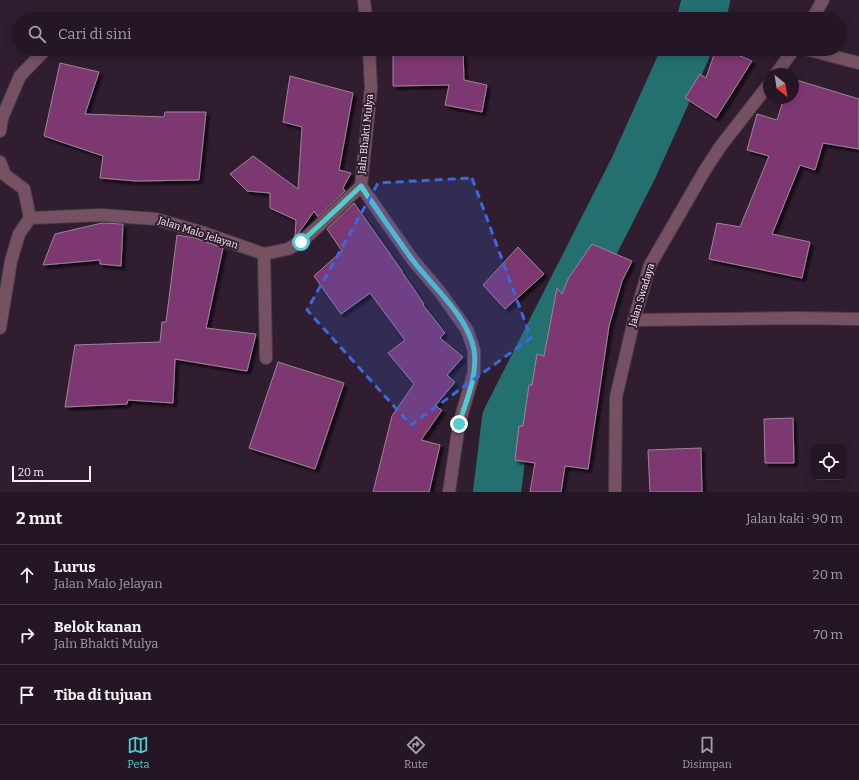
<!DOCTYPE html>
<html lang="id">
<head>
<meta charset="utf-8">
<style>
  :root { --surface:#241624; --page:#2c1f2c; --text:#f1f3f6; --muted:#a39fa6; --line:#413541; --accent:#51ccd1 }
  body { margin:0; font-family:Bitter,serif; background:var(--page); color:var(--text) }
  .controls { position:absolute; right:12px; bottom:12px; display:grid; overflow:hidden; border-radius:8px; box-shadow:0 2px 10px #0003 }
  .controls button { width:36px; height:36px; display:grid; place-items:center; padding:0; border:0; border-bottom:1px solid var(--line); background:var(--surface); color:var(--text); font:20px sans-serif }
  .compass { position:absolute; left:763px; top:68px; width:36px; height:36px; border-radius:50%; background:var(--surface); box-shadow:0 2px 10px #0003; rotate:150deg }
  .scale { position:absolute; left:12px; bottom:10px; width:79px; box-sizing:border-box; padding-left:4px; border:2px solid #f8ecf8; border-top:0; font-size:11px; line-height:14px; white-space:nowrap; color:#f8ecf8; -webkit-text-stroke:3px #301e30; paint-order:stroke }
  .stop { position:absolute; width:12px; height:12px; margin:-9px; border:3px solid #51ccd1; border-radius:50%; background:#fff }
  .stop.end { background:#51ccd1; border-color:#fff; box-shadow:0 1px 4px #0008 }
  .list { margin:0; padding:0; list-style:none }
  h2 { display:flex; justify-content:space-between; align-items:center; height:52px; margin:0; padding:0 16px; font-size:17px }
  h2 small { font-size:13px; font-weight:400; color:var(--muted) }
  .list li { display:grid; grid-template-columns:26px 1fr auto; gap:12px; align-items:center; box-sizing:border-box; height:60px; padding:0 16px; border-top:1px solid var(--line) }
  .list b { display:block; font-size:15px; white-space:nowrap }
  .list p { margin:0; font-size:13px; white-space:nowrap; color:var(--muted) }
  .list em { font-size:13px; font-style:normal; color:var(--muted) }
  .icon { flex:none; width:22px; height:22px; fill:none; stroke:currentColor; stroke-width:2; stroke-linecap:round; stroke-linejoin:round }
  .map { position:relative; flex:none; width:859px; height:492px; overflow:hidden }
  .search { position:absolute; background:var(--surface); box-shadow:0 2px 10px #0003; left:12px; right:12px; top:12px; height:44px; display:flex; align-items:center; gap:10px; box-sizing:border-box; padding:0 14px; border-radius:22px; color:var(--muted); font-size:15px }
  .sheet { height:232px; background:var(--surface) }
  nav { display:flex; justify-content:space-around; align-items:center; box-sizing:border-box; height:56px; border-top:1px solid var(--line); background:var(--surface); font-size:11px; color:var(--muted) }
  nav a { display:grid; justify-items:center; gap:2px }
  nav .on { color:var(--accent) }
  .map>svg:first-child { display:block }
</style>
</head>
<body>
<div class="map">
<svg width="859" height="492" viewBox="0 0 859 492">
  <defs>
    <filter id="shadow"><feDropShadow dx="3.5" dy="3.5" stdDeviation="1" flood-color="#0009"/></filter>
  </defs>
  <rect width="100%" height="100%" fill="#301e30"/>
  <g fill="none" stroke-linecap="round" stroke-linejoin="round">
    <g stroke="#247071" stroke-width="48">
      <polyline points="701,19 706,0"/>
      <polyline points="497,492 506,419 634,167 687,49"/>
    </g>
  </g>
  <g fill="#7d3871" stroke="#9e8497" filter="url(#shadow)">
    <polygon points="393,49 463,49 464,80 487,85 482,112 445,105 449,85 393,86"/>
    <polygon points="716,49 724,49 752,61 716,118 685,98 700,74 706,78"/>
    <polygon points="60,63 99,72 85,114 164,117 165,112 206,112 199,180 136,181 100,178 103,156 44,136"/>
    <polygon points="290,76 353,93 339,170 351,173 343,188 345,191 318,217 314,211 298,234 295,237 296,220 270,208 270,193 247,191 230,174 253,156 298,189 302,127 283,122"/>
    <polygon points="793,79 859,99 859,149 823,143 815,170 800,165 772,234 810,242 802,278 709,259 717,223 740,227 769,156 747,150 757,114 777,120 784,98 793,98"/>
    <polygon points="354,203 402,271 402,272 424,304 423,305 445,333 440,338 463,357 447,375 455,382 435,406 442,410 421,440 440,445 429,492 373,492 392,416 414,384 388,353 405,340 370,293 341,314 314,276 342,251 327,229"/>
    <polygon points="102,223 123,224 121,266 100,264 100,260 43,265 55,234"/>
    <polygon points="177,235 195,238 223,248 206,328 256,334 247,371 175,359 173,403 128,400 127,404 65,407 75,345 160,342 162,322 166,322"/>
    <polygon points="592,244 632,261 622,281 609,326 588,469 565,466 561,492 530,492 535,463 515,460 519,426 523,426 529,385 532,385 537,354 544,356 557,288 562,294 568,279"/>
    <polygon points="518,247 544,274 505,309 483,285"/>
    <polygon points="278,362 344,383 315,469 249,448"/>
    <polygon points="793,418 794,463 765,463 764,419"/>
    <polygon points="701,448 702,492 650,492 648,450"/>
  </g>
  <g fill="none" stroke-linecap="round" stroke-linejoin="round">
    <defs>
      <polyline id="lane" points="264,254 266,358"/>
      <g id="street">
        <polyline points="364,0 366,19"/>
        <polyline points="812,19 823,0"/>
        <polyline points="369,49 371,88 361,186 412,259 440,292 467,330 474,350 474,372 459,424 449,492"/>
        <polyline points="805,49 859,63"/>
        <polyline points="776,74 794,49"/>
        <polyline points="0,131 2,118 20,76 46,49"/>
        <polyline points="0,162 5,175 24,189 30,218"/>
        <polyline points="634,320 796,318 859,319"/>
        <polyline points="0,328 11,261 19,234 30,218 101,215 156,219 204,233 264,254 288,249 301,242 323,222 361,186"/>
        <polyline points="615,492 616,397 634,320 650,265 705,170 720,147 769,84"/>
      </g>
    </defs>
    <use href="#lane" stroke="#4c3b4c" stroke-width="14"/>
    <use href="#street" stroke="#4c3b4c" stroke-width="14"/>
    <use href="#lane" stroke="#765162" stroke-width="12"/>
    <use href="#street" stroke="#765162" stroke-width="12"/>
  </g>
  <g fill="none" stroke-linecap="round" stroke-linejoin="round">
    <path stroke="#51ccd1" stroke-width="5" d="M301,242L323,222L361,186C377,210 394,234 411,258C431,285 468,316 474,350C478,375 466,401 459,424"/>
  </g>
  <path fill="#3e66dd" fill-opacity="0.2" stroke="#3e66dd" stroke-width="3" stroke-dasharray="8 5" stroke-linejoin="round" d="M472,178L531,338L411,425L307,310L378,183Z"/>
  <g text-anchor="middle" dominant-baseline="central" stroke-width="4" stroke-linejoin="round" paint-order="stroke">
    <g font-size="10" fill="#f8ecf8" stroke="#301e30">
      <text transform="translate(366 134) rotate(-84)">Jaln Bhakti Mulya</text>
      <text transform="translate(198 233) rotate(18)">Jalan Malo Jelayan</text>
      <text transform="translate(642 295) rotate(-73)">Jalan Swadaya</text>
    </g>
  </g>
</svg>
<div class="controls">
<button><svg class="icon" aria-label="locate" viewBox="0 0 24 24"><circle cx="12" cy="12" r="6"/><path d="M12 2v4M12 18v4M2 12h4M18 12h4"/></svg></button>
</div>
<svg class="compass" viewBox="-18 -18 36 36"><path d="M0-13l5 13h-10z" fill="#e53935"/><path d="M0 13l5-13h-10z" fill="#a39fa6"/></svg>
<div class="scale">20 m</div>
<div class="stop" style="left:301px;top:242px"></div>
<div class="stop end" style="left:459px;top:424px"></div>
<div class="search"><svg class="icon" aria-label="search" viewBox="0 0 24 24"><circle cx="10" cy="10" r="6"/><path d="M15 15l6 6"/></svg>Cari di sini</div>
</div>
<section class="sheet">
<h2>2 mnt<small>Jalan kaki · 90 m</small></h2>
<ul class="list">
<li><svg class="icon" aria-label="ahead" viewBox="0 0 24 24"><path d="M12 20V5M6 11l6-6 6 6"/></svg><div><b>Lurus</b><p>Jalan Malo Jelayan</p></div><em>20 m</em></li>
<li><svg class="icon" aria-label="right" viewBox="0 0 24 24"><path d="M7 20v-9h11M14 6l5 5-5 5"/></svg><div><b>Belok kanan</b><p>Jaln Bhakti Mulya</p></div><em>70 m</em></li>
<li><svg class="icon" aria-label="arrive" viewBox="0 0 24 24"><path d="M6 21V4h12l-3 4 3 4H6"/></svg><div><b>Tiba di tujuan</b></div></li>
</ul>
</section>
<nav>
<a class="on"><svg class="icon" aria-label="map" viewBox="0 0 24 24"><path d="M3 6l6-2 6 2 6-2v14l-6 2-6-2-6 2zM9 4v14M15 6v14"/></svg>Peta</a>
<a><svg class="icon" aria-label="directions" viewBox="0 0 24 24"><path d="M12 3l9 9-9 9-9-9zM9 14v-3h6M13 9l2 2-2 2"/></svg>Rute</a>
<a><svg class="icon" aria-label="saved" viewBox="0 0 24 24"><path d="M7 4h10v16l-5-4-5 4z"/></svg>Disimpan</a>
</nav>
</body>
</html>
